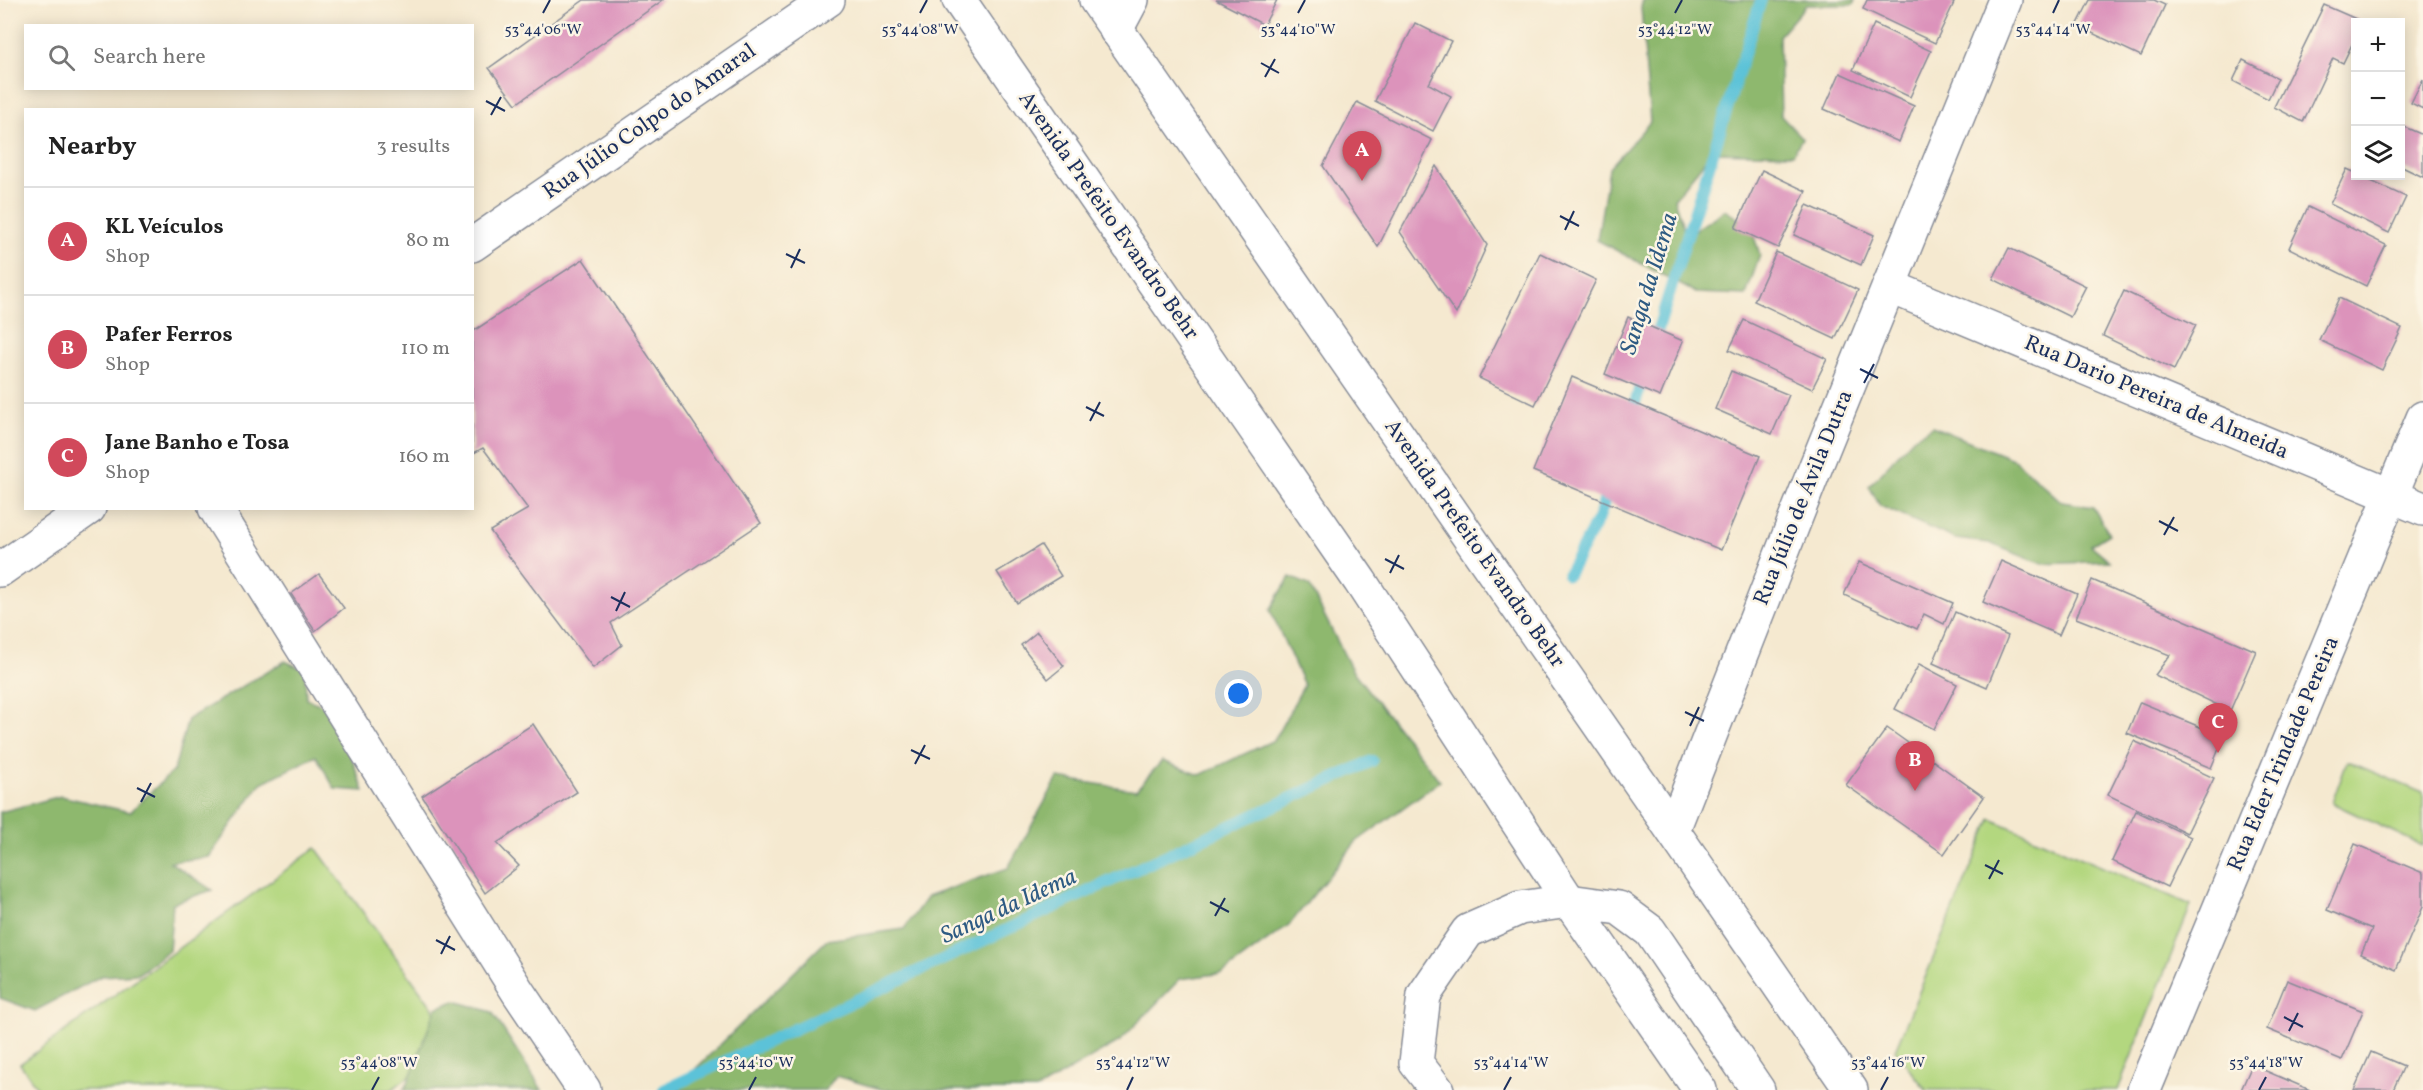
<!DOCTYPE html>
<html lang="en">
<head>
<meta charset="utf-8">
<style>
  :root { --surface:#fff; --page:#f6f6f6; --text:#222; --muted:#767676; --line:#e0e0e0; --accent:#d1495b }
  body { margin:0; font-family:Vollkorn,serif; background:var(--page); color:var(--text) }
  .controls { position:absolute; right:18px; top:18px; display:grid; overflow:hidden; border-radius:0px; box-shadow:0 3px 15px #0003 }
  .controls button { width:54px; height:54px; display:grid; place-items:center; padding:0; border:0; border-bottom:2px solid var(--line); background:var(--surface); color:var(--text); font:30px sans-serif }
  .you { position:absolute; left:1239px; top:694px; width:21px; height:21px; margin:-15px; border:4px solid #fff; border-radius:50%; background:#1a73e8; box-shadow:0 0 0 9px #1a73e833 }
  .badge { display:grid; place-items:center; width:39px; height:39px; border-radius:50%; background:var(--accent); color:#fff; font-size:20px; font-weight:700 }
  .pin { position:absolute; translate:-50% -50px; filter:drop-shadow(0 2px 3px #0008) }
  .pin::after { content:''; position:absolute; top:32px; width:21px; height:18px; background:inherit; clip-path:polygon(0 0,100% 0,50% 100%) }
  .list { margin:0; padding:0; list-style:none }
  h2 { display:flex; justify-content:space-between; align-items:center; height:78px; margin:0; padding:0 24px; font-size:26px }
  h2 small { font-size:20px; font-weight:400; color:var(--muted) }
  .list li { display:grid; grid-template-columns:39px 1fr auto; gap:18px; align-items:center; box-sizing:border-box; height:108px; padding:0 24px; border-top:2px solid var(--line) }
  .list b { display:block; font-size:22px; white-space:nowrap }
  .list p { margin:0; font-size:20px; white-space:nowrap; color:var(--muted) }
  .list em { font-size:20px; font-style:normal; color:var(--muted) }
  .icon { flex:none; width:33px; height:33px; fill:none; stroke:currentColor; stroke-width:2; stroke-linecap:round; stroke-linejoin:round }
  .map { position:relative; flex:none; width:2423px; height:1090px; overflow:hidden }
  .search { position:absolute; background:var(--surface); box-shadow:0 3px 15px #0003; left:24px; top:24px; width:450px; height:66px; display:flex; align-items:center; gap:15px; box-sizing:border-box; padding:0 21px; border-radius:0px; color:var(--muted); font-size:22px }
  .panel { position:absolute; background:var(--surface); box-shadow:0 3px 15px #0003; left:24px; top:108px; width:450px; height:402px; border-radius:0px }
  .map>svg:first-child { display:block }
</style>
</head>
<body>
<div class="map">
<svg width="2423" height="1090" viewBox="0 0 2423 1090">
  <rect width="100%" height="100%" fill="#fcf5e5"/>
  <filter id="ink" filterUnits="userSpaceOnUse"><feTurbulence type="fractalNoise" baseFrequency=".0167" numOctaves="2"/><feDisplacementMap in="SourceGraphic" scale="12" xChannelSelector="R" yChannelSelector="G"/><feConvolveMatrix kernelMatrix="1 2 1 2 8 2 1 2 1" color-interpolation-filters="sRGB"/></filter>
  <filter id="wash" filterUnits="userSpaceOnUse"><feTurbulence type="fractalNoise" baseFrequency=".008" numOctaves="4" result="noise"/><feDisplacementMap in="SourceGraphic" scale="24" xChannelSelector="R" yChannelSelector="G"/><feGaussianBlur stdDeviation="1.35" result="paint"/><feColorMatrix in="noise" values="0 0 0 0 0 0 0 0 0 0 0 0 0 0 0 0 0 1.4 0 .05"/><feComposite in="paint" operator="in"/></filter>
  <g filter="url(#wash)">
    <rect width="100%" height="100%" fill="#f5e9d0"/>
    <g fill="#b3d77f" stroke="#67836e" stroke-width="1.5">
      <polygon points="2347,761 2423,793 2423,846 2332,803"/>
      <polygon points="1991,819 2191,905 2118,1090 1926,1090 1895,1050"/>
      <polygon points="316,848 457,1041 391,1090 39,1090 20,1064"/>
    </g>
    <g fill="#8eb86e" stroke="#547466" stroke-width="1.5">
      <polygon points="1643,0 1855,0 1853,5 1806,5 1779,36 1781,116 1802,138 1793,154 1712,152 1674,199 1686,236 1725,210 1751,227 1760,255 1746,295 1696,293 1597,240 1609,168 1650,122 1641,7"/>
      <polygon points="1932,426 2015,460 2062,502 2093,507 2109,534 2091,545 2110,561 2042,564 1989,543 1955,539 1880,506 1869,486 1913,438"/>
      <polygon points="1290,577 1309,585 1352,670 1440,781 1356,842 1290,924 1223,973 1180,979 1120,1041 1036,1090 884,1090 836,1076 825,1090 674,1090 827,940 904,929 927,897 1008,868 1058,778 1136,790 1162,761 1200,775 1274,740 1304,685 1270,610"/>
      <polygon points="285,661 305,670 306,699 333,709 364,791 335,789 316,756 261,783 209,857 170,862 212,890 173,903 169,950 138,974 101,976 35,1011 0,998 0,812 61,796 130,812 174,770 188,719"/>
      <polygon points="455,1001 492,1012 542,1090 403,1090 407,1085 436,1008"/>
    </g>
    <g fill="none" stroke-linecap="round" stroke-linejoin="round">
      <g stroke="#5bc2d8" stroke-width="12">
        <polyline points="1653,345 1761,0"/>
        <polyline points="1631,417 1644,373"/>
        <polyline points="1568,575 1600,515 1608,488"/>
        <polyline points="664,1090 1117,878 1372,761"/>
      </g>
    </g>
    <g id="blocks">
      <g fill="#dc93bb">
        <polygon points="584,0 663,0 516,104 489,68"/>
        <polygon points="1216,0 1277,0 1264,25"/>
        <polygon points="1867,0 1947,0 1954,3 1935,43 1863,9"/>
        <polygon points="2090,0 2154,0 2165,5 2141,56 2077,26"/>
        <polygon points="2324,5 2363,22 2356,22 2356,36 2343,63 2333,58 2303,122 2274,107"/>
        <polygon points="1415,23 1451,41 1429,84 1451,96 1433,131 1375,101"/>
        <polygon points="1874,24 1931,51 1910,97 1853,70"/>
        <polygon points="2243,60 2278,78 2268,99 2233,81"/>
        <polygon points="1840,73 1914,106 1899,142 1824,109"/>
        <polygon points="2423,79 2423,109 2411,103"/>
        <polygon points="1357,102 1432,140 1378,247 1323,166"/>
        <polygon points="2400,125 2423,135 2423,177 2400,166"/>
        <polygon points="1436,166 1487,245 1456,314 1400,232"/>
        <polygon points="2347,169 2356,173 2356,176 2360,176 2406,197 2389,233 2330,204"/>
        <polygon points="1762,170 1806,191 1778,248 1735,228"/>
        <polygon points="1807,205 1874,235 1861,265 1794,235"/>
        <polygon points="2308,207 2386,245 2366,286 2289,248"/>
        <polygon points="2009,248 2086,286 2070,317 1993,279"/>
        <polygon points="1776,252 1858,290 1835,339 1754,301"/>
        <polygon points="1540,253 1596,280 1535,405 1479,378"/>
        <polygon points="583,259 761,523 611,623 622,645 593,668 490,531 528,509 483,448 472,454 472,332"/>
        <polygon points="2124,291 2196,325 2174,370 2103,336"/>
        <polygon points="2339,298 2402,328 2382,370 2319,340"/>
        <polygon points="1628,317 1683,341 1660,397 1605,374"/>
        <polygon points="1744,320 1827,359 1812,389 1729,350"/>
        <polygon points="1731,371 1789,395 1772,434 1715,409"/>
        <polygon points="1572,377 1760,456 1721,550 1533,471"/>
        <polygon points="1041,545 1061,576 1017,603 997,572"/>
        <polygon points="2001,561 2077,594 2059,635 1983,602"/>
        <polygon points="1859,562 1953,603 1944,624 1924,614 1917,629 1844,595"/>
        <polygon points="319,574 344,608 315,631 291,594"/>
        <polygon points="2092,580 2256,651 2230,711 2155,675 2170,655 2076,618"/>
        <polygon points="1955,612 2008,636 1987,687 1933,663"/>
        <polygon points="1037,632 1064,666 1048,679 1021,645"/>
        <polygon points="1919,664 1957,684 1934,729 1895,709"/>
        <polygon points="2140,702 2224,737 2211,768 2127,733"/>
        <polygon points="533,724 577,792 497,843 519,866 485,893 422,796"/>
        <polygon points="1887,728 1984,797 1944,854 1846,785"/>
        <polygon points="2134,741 2214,778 2187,833 2108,795"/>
        <polygon points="2136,811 2191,837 2167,887 2112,861"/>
        <polygon points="2355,844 2423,873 2423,907 2396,970 2361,954 2372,929 2327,910"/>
        <polygon points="2287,980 2363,1011 2342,1060 2267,1029"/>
        <polygon points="2371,1052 2404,1066 2393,1090 2354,1090"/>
        <polygon points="2252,1065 2310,1090 2241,1090"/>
      </g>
    </g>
  </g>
  <g filter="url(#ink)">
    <use href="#blocks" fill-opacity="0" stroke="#888c97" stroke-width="1.5"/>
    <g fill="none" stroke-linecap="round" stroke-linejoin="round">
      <defs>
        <g id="minor">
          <polyline points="1116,30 1132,0"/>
          <polyline points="472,245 828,0"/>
          <polyline points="1889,286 2423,509"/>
          <polyline points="215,508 518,992 584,1090"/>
          <polyline points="0,570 89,508"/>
          <polyline points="1673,830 1816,466 2005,0"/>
          <polyline points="2144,1090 2423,418"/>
        </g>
        <g id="highway">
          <polyline points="959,0 1360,581 1569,901 1700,1090"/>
          <polyline points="1096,0 1646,792 1851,1090"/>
          <polyline points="1437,1090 1416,1063 1424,995 1468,931 1520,908 1569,901 1619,908 1650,931 1758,1090"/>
        </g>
      </defs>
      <use href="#minor" stroke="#888c97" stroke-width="36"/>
      <use href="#highway" stroke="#888c97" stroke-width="36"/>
      <use href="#minor" stroke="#fff" stroke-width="33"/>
      <use href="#highway" stroke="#fff" stroke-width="33"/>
    </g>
  </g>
  <path fill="none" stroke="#1b2f5e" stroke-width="2" d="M543,13L550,0M920,13L927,0M1298,13L1305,0M1675,13L1682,0M2053,13L2059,0M1261,63L1279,73M1265,77L1275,59M486,101L505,111M491,115L501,97M1560,216L1579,226M1565,230L1574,211M786,254L805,263M791,268L800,249M1860,369L1878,378M1864,383L1874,364M1086,407L1104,416M1090,421L1100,402M2159,521L2178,531M2164,535L2174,517M1385,559L1404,569M1390,573L1399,555M611,597L630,607M616,611L625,592M1685,712L1704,721M1690,726L1699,707M911,750L930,759M915,764L925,745M137,788L155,797M141,802L151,783M1985,865L2003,874M1989,879L1999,860M1210,902L1229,912M1215,916L1225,898M436,940L455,950M441,954L450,936M2284,1017L2303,1027M2289,1031L2298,1013M372,1090L379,1077M749,1090L756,1077M1127,1090L1133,1077M1504,1090L1511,1077M1881,1090L1888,1077M2259,1090L2266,1077"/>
  <g text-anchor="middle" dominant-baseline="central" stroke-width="5" stroke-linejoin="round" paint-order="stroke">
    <g font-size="22" fill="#1b2f5e" stroke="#fcf5e5">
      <text transform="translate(650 122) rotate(-35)">Rua Júlio Colpo do Amaral</text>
      <text transform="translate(1108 216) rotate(55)">Avenida Prefeito Evandro Behr</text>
      <text transform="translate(2156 398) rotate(23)">Rua Dario Pereira de Almeida</text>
      <text transform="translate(1804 498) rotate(-68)">Rua Júlio de Ávila Dutra</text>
      <text transform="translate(1474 544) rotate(55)">Avenida Prefeito Evandro Behr</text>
      <text transform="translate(2284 754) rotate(-67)">Rua Eder Trindade Pereira</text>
    </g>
    <g font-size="24" font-style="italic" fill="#2e5b83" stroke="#fcf5e5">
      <text transform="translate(1650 284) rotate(-73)">Sanga da Idema</text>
      <text transform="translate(1009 907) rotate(-25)">Sanga da Idema</text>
    </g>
  </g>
  <g font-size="15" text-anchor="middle" fill="#1b2f5e" stroke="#fcf5e5" stroke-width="5" stroke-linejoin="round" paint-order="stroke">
    <text x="543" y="34">53°44'06"W</text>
    <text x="920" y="34">53°44'08"W</text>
    <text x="1298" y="34">53°44'10"W</text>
    <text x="1675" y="34">53°44'12"W</text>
    <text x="2053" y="34">53°44'14"W</text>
    <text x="379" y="1067">53°44'08"W</text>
    <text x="756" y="1067">53°44'10"W</text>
    <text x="1133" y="1067">53°44'12"W</text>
    <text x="1511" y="1067">53°44'14"W</text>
    <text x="1888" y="1067">53°44'16"W</text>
    <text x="2266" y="1067">53°44'18"W</text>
  </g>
</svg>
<div class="controls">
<button>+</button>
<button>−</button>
<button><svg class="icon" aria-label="layers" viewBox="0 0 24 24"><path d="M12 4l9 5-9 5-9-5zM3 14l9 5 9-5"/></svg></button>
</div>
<div class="you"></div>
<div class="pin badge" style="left:1362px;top:181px">A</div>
<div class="pin badge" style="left:1915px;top:791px">B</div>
<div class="pin badge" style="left:2218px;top:753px">C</div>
<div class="search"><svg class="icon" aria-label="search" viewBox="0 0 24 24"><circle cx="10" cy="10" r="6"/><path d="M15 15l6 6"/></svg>Search here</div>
<section class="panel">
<h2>Nearby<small>3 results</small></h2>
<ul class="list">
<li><span class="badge">A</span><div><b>KL Veículos</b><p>Shop</p></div><em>80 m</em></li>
<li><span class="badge">B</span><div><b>Pafer Ferros</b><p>Shop</p></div><em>110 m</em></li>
<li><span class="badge">C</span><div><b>Jane Banho e Tosa</b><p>Shop</p></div><em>160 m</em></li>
</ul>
</section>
</div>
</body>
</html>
